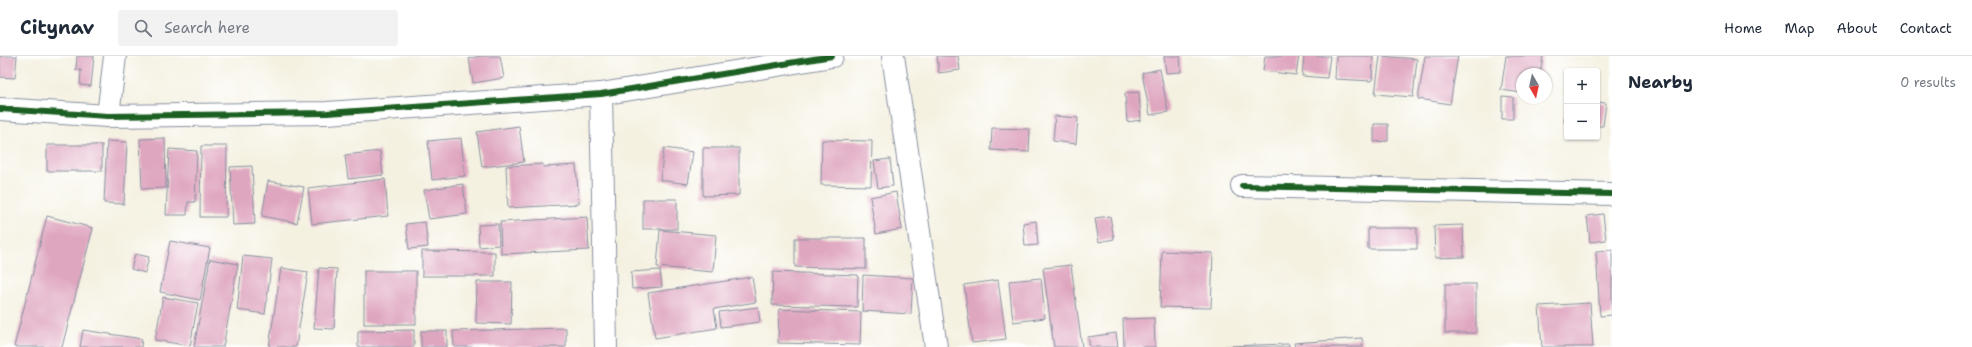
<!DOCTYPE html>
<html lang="en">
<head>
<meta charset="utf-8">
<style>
  :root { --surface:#fff; --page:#f2f2f3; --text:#1f2937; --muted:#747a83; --line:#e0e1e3 }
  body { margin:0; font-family:"Shantell Sans",sans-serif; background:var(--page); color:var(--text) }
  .controls { position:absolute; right:12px; top:12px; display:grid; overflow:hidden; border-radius:4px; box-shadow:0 1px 3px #0004 }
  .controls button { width:36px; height:36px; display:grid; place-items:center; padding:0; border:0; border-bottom:1px solid var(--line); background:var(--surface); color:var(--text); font:20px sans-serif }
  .compass { position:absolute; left:1516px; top:12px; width:36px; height:36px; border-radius:50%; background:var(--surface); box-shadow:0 1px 3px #0004; rotate:171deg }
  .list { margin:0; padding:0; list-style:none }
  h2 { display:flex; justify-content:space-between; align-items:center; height:52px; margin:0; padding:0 16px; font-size:17px }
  h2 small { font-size:13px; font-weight:400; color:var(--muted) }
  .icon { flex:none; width:22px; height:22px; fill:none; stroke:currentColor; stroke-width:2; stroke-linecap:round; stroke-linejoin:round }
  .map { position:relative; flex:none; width:1612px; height:291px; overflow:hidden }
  header { display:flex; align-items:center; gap:24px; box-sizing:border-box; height:56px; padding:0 20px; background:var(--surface); border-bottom:1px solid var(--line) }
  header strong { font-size:19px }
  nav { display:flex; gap:22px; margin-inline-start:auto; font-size:14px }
  .search { width:280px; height:36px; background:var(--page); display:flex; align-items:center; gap:10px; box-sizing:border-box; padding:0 14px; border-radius:4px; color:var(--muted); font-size:15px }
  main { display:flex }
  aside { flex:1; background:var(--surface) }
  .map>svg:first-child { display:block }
</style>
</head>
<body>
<header>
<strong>Citynav</strong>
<div class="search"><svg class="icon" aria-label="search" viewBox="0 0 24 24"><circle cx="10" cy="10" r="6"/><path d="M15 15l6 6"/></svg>Search here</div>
<nav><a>Home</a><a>Map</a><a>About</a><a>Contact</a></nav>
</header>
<main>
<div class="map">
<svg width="1612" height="291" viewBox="0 0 1612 291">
  <rect width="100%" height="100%" fill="#fff"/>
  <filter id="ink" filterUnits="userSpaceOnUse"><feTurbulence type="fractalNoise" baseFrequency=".025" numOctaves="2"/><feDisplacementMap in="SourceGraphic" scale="8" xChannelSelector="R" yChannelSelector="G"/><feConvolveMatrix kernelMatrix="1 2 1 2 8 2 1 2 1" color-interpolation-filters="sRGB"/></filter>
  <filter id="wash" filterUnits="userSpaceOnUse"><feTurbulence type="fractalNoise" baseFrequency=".012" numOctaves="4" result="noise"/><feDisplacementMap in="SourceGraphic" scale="16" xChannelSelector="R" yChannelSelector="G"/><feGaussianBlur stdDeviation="0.9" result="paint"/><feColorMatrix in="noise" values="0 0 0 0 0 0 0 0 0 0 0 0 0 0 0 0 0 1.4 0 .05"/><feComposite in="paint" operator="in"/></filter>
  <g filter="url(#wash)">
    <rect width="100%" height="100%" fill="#f4f1e1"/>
    <g id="blocks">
      <g fill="#dfa6c0">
        <polygon points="0,0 17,0 15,22 0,21"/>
        <polygon points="77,0 94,0 91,30 80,29 81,14 76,14"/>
        <polygon points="482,0 500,0 504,22 473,27 469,2"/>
        <polygon points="937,0 958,0 960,14 939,17"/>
        <polygon points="1164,0 1180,0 1181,16 1166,17"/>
        <polygon points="1265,0 1299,0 1296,19 1263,15"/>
        <polygon points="1304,0 1330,0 1327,22 1302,20"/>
        <polygon points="1336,0 1373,0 1372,25 1335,23"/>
        <polygon points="1380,0 1417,3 1413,41 1375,38"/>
        <polygon points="1425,0 1458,0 1450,48 1418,43"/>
        <polygon points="1506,0 1543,0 1540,18 1522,18 1522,37 1501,34"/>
        <polygon points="1160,13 1168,56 1150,59 1142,17"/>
        <polygon points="1139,36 1141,64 1127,66 1125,37"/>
        <polygon points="1502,40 1513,41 1513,63 1502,63"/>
        <polygon points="1597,46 1606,47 1603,70 1597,70"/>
        <polygon points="1566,47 1567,47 1567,66 1564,66"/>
        <polygon points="1055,60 1078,62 1076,88 1053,85"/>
        <polygon points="1374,68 1388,68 1388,85 1374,86"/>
        <polygon points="519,70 524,106 482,111 477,76"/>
        <polygon points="992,72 1030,73 1029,96 991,94"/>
        <polygon points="165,82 166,132 142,133 140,83"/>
        <polygon points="461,82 465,120 432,124 428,85"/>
        <polygon points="822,84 872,85 871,130 821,129"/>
        <polygon points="107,85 127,86 124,148 104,147"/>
        <rect x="47" y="89" width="55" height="26"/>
        <polygon points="201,90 227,90 226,161 200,161"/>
        <polygon points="664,92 693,96 688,128 660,124"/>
        <polygon points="703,92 739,92 739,139 703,140"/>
        <polygon points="169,93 197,95 195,146 188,146 187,159 166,159"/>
        <polygon points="380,95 383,119 348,123 345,99"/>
        <polygon points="890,103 893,130 878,132 874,105"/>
        <polygon points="543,108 544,111 576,109 579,148 508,152 506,110"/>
        <polygon points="252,110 255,168 233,169 230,111"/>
        <polygon points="385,123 388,160 312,168 308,132"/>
        <polygon points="268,125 304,131 297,167 262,160"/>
        <polygon points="463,128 467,158 429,163 424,134"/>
        <polygon points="896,136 902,173 876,178 870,141"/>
        <rect x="643" y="143" width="34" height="30"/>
        <polygon points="1603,158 1606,184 1590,186 1587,160"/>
        <polygon points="47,160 93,172 62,291 14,291"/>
        <polygon points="1110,160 1114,183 1099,186 1095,162"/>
        <polygon points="587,161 589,194 501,198 500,166"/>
        <polygon points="1036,165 1038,189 1025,190 1023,167"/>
        <polygon points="425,166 428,191 409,193 406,168"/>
        <polygon points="498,168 499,189 479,191 478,169"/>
        <polygon points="1463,169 1464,201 1435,202 1434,170"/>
        <rect x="1368" y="172" width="49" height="21"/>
        <polygon points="660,174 716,179 713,216 657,211"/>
        <polygon points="795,182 866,182 866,213 795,211"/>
        <polygon points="170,185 210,192 200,244 160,236"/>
        <polygon points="1612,194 1612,259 1600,260 1596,195"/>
        <polygon points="422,195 495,196 495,220 422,220"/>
        <polygon points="1162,195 1213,197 1211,252 1160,251"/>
        <polygon points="135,198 149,201 145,217 131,213"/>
        <polygon points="243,200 272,203 265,258 237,254"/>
        <polygon points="210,203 238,208 223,291 194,291"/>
        <polygon points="1071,209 1082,291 1054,291 1043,212"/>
        <polygon points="281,212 308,216 296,291 269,291"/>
        <polygon points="319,212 337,213 334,273 314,272"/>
        <polygon points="660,214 662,231 632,233 631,216"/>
        <rect x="364" y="215" width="52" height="53"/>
        <polygon points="773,216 858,219 857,251 772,249"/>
        <polygon points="863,219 913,222 911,258 862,255"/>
        <polygon points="752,221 756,246 714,253 717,272 655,282 648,237"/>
        <polygon points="1041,222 1045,262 1013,266 1009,225"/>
        <polygon points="998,224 1006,283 972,287 964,229"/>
        <polygon points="477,226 512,226 511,268 476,267"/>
        <rect x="1445" y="228" width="31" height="49"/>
        <polygon points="163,241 198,247 190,290 155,284"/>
        <polygon points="1590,247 1593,291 1542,291 1539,250"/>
        <polygon points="758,251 760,266 721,271 719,256"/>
        <polygon points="779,253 861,256 860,289 778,287"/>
        <polygon points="1154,262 1155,291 1124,291 1123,263"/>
        <polygon points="566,272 566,291 454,291 453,275"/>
        <polygon points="83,274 142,283 141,291 80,291"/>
        <polygon points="414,274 414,291 358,291 358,275"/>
        <rect x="421" y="275" width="26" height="16"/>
        <polygon points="1116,277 1118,291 1090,291 1088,281"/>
        <polygon points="1362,282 1363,291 1295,291 1294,287"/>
        <polygon points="1289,288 1289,291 1225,291 1225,290"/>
      </g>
    </g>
  </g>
  <g filter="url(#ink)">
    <use href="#blocks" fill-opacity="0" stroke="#8890a0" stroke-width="1"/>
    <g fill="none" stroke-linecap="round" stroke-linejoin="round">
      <defs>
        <g id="minor">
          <polyline points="893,0 936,291"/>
          <polyline points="601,38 606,291"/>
          <polyline points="0,53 108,60 327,57 601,38 832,0"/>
          <polyline points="108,60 115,0"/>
          <polyline points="1242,130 1612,138"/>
        </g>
      </defs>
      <use href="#minor" stroke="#8890a0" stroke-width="24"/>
      <use href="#minor" stroke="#fff" stroke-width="22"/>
      <defs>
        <g id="cycleway">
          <polyline points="0,53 108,60 327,57 601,38 832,0"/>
          <polyline points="1242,130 1612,138"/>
        </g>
      </defs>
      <use href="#cycleway" stroke="#fff" stroke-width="8"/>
      <use href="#cycleway" stroke="#1b5e20" stroke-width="6"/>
    </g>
  </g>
</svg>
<div class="controls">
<button>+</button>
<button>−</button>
</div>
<svg class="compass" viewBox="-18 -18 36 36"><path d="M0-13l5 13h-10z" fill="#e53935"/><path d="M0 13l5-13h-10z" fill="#747a83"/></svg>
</div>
<aside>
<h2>Nearby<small>0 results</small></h2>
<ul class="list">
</ul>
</aside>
</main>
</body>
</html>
